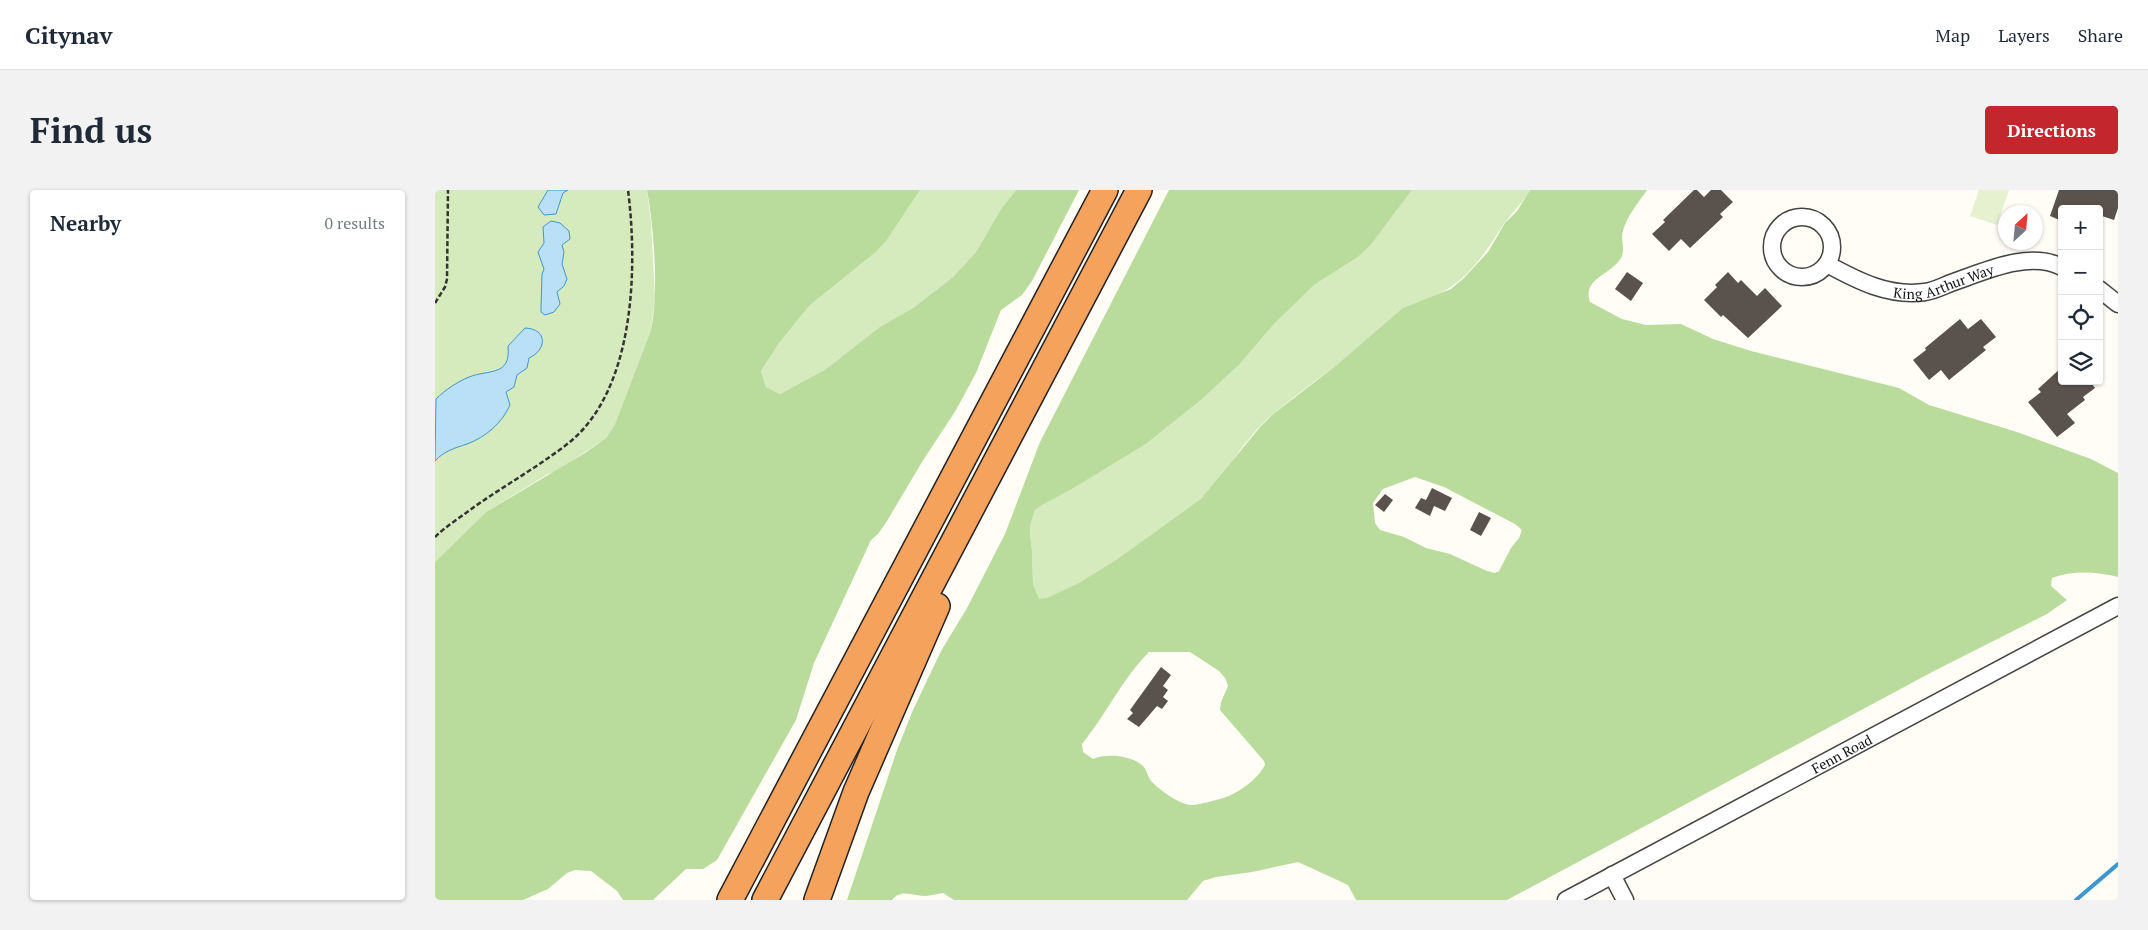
<!DOCTYPE html>
<html lang="en">
<head>
<meta charset="utf-8">
<style>
  :root { --surface:#fff; --page:#f2f2f3; --text:#1f2937; --muted:#747a83; --line:#e0e1e3; --accent:#c4262e }
  body { margin:0; font-family:"PT Serif",serif; background:var(--page); color:var(--text) }
  .controls { position:absolute; right:15px; top:15px; display:grid; overflow:hidden; border-radius:5px; box-shadow:0 1px 4px #0004 }
  .controls button { width:45px; height:45px; display:grid; place-items:center; padding:0; border:0; border-bottom:1px solid var(--line); background:var(--surface); color:var(--text); font:25px sans-serif }
  .compass { position:absolute; left:1563px; top:15px; width:45px; height:45px; border-radius:50%; background:var(--surface); box-shadow:0 1px 4px #0004; rotate:26deg }
  .list { margin:0; padding:0; list-style:none }
  h2 { display:flex; justify-content:space-between; align-items:center; height:65px; margin:0; padding:0 20px; font-size:21px }
  h2 small { font-size:16px; font-weight:400; color:var(--muted) }
  .icon { flex:none; width:28px; height:28px; fill:none; stroke:currentColor; stroke-width:2; stroke-linecap:round; stroke-linejoin:round }
  .map { position:relative; flex:none; width:1683px; height:710px; overflow:hidden; border-radius:5px }
  header { display:flex; align-items:center; gap:30px; box-sizing:border-box; height:70px; padding:0 25px; background:var(--surface); border-bottom:1px solid var(--line) }
  header strong { font-size:24px }
  nav { display:flex; gap:28px; margin-inline-start:auto; font-size:18px }
  .intro { display:flex; align-items:center; justify-content:space-between; box-sizing:border-box; height:120px; padding:0 30px }
  h1 { margin:0; font-size:35px }
  .button { padding:12px 22px; border-radius:5px; background:var(--accent); color:#fff; font-size:18px; font-weight:700 }
  main { display:flex; gap:30px; padding:0 30px }
  aside { flex:1; background:var(--surface); border-radius:5px; box-shadow:0 1px 4px #0004 }
  .map>svg:first-child { display:block }
</style>
</head>
<body>
<header>
<strong>Citynav</strong>
<nav><a>Map</a><a>Layers</a><a>Share</a></nav>
</header>
<div class="intro"><h1>Find us</h1><a class="button">Directions</a></div>
<main>
<aside>
<h2>Nearby<small>0 results</small></h2>
<ul class="list">
</ul>
</aside>
<div class="map">
<svg width="1683" height="710" viewBox="0 0 1683 710">
  <rect width="100%" height="100%" fill="#fffdf5"/>
  <g fill="#d5ebbd">
    <polygon points="0,0 212,0 216,32 220,107 216,140 180,234 171,248 122,281 113,284 51,322 0,372"/>
    <polygon points="485,0 581,0 566,19 541,62 518,87 478,118 446,136 391,179 345,204 331,197 326,181 344,153 375,115 441,62 452,50"/>
    <path d="M977,0H1095C1088,13 1077,22 1069,34C1049,64 1033,91 1000,106C945,145 889,182 838,224C809,248 793,282 767,308C756,319 740,328 727,337C696,359 640,404 604,410L598,394L597,361L595,344V336L600,320L606,315L637,299L711,254L766,210L804,175L839,134L879,95L923,67L935,56Z"/>
  </g>
  <g fill="#b9dc9c" fill-rule="evenodd">
    <path d="M212,0H485L452,50L441,62L375,115L344,153L326,181L331,197L345,204L391,179L446,136L478,118L518,87L541,62L566,19L581,0H644L597,91L587,105L566,120L541,183L521,220L487,272L452,331L443,344L436,350L379,473L361,530L282,670L268,679H251L218,710H188L182,701L156,681L140,680L132,683L113,699L88,710H0V372L51,322L150,263L171,248L180,234L216,140C224,103 219,38 212,0Z"/>
    <path d="M734,0H977L935,56L923,67L879,95L839,134L804,175L766,210L711,254L637,299L607,315L600,320L595,336V344L597,361L598,394L604,409L612,408L644,393L681,370L766,309L825,237L837,225L903,174L968,118L1016,99L1029,88L1053,62L1070,33L1082,21L1095,0H1212C1203,13 1192,26 1188,41C1185,50 1191,59 1186,68C1175,86 1147,88 1155,112L1187,129L1211,135L1246,134L1278,149L1316,161L1464,198L1494,215L1582,242L1656,269L1683,283V387C1662,382 1638,380 1617,388L1616,396L1632,410L1612,424L1499,481L1072,710H921L913,695L863,672L817,682L781,687L768,691L752,710H519L508,703C503,704 497,705 491,706C479,706 466,698 457,710H412L462,560L478,520L506,461L532,418L570,344L605,252ZM980,287L1009,297L1080,334L1087,340L1084,348L1076,358L1064,381L1060,383L1052,381L1015,364L991,358L969,347L945,340L940,333L938,313L948,299ZM714,462H755L784,481L790,488L793,496L786,512L785,520L829,571L830,575C823,588 810,598 796,605C791,608 760,616 755,615C742,613 725,600 716,591C713,587 712,581 709,577C698,565 671,563 658,569L648,562L647,554C671,525 687,489 714,462Z"/>
  </g>
  <polygon fill="#e6f2cf" points="1544,0 1574,0 1562,35 1535,26"/>
  <g fill="#b9e0f7" stroke="#3f96cf">
    <polygon points="113,0 133,0 128,3 121,24 109,25 103,17"/>
    <polygon points="116,31 125,33 134,41 135,49 127,55 129,62 127,74 132,89 129,96 122,102 125,114 119,122 110,125 106,122 106,118 107,84 109,79 103,62 109,53 108,37"/>
    <path d="M90,138C113,139 112,160 94,168L92,178L82,185L79,197L71,202L75,215C67,233 51,247 32,254C20,258 9,261 0,271L1,209C10,200 22,192 34,187C54,179 76,187 73,156Z"/>
  </g>
  <g fill="none" stroke-linecap="round" stroke-linejoin="round">
    <polyline stroke="#3f96cf" stroke-width="4" points="1641,710 1683,674"/>
  </g>
  <g fill="#5a524d">
    <polygon points="1259,0 1262,0 1269,7 1276,0 1286,0 1298,12 1285,24 1288,27 1255,58 1246,49 1234,61 1217,44 1230,32 1228,30"/>
    <polygon points="1624,0 1683,0 1683,18 1679,30 1664,25 1664,19 1627,19 1627,31 1615,26"/>
    <polygon points="1192,82 1208,93 1196,111 1180,99"/>
    <polygon points="1293,82 1303,93 1306,90 1322,106 1330,98 1347,116 1313,148 1288,125 1286,127 1269,110 1282,97 1280,95"/>
    <polygon points="1525,129 1533,139 1546,129 1561,147 1548,157 1551,160 1514,190 1506,180 1494,190 1478,170 1491,160 1490,158"/>
    <polygon points="1627,177 1627,191 1655,191 1660,198 1648,207 1650,210 1632,224 1640,233 1622,247 1593,212 1606,202 1603,199"/>
    <polygon points="997,298 1017,308 1010,321 999,316 995,326 980,318 986,308 991,310"/>
    <polygon points="950,304 958,310 949,322 940,315"/>
    <polygon points="1044,322 1056,328 1046,346 1035,340"/>
    <polygon points="726,477 736,485 728,496 733,500 728,507 733,511 727,519 722,516 704,537 692,529 698,523 695,520"/>
  </g>
  <g fill="none" stroke-linecap="round" stroke-linejoin="round">
    <defs>
      <g id="minor">
        <circle cx="1367" cy="57" r="30"/>
        <path id="s1" d="M1392,74C1423,91 1454,107 1490,102C1499,101 1508,96 1516,93C1548,82 1593,60 1627,77"/>
        <polyline points="1664,99 1683,114"/>
        <polyline points="1177,685 1190,710"/>
        <path id="s2" d="M1131,710L1683,416"/>
      </g>
      <g id="highway">
        <polyline points="295,710 670,0"/>
        <polyline points="330,710 704,0"/>
        <polyline points="382,710 421,602 502,416"/>
      </g>
    </defs>
    <use href="#minor" stroke="#444" stroke-width="19"/>
    <use href="#highway" stroke="#222" stroke-width="28"/>
    <g stroke="#333" stroke-width="2.5" stroke-dasharray="5 2.5" stroke-linecap="butt">
      <polyline points="0,113 10,97 12,89 13,0"/>
      <path d="M0,347C11,336 26,327 39,317C69,296 101,278 131,255C200,203 203,79 193,0"/>
    </g>
    <use href="#minor" stroke="#fff" stroke-width="16"/>
    <use href="#highway" stroke="#f5a25d" stroke-width="25"/>
  </g>
  <g text-anchor="middle" dominant-baseline="central" stroke-width="5" stroke-linejoin="round" paint-order="stroke">
    <g font-size="14" fill="#111" stroke="#fff">
      <text stroke="none"><textPath href="#s1" startOffset="124">King Arthur Way</textPath></text>
      <text stroke="none"><textPath href="#s2" startOffset="312">Fenn Road</textPath></text>
    </g>
  </g>
</svg>
<div class="controls">
<button>+</button>
<button>−</button>
<button><svg class="icon" aria-label="locate" viewBox="0 0 24 24"><circle cx="12" cy="12" r="6"/><path d="M12 2v4M12 18v4M2 12h4M18 12h4"/></svg></button>
<button><svg class="icon" aria-label="layers" viewBox="0 0 24 24"><path d="M12 4l9 5-9 5-9-5zM3 14l9 5 9-5"/></svg></button>
</div>
<svg class="compass" viewBox="-18 -18 36 36"><path d="M0-13l5 13h-10z" fill="#e53935"/><path d="M0 13l5-13h-10z" fill="#747a83"/></svg>
</div>
</main>
</body>
</html>
